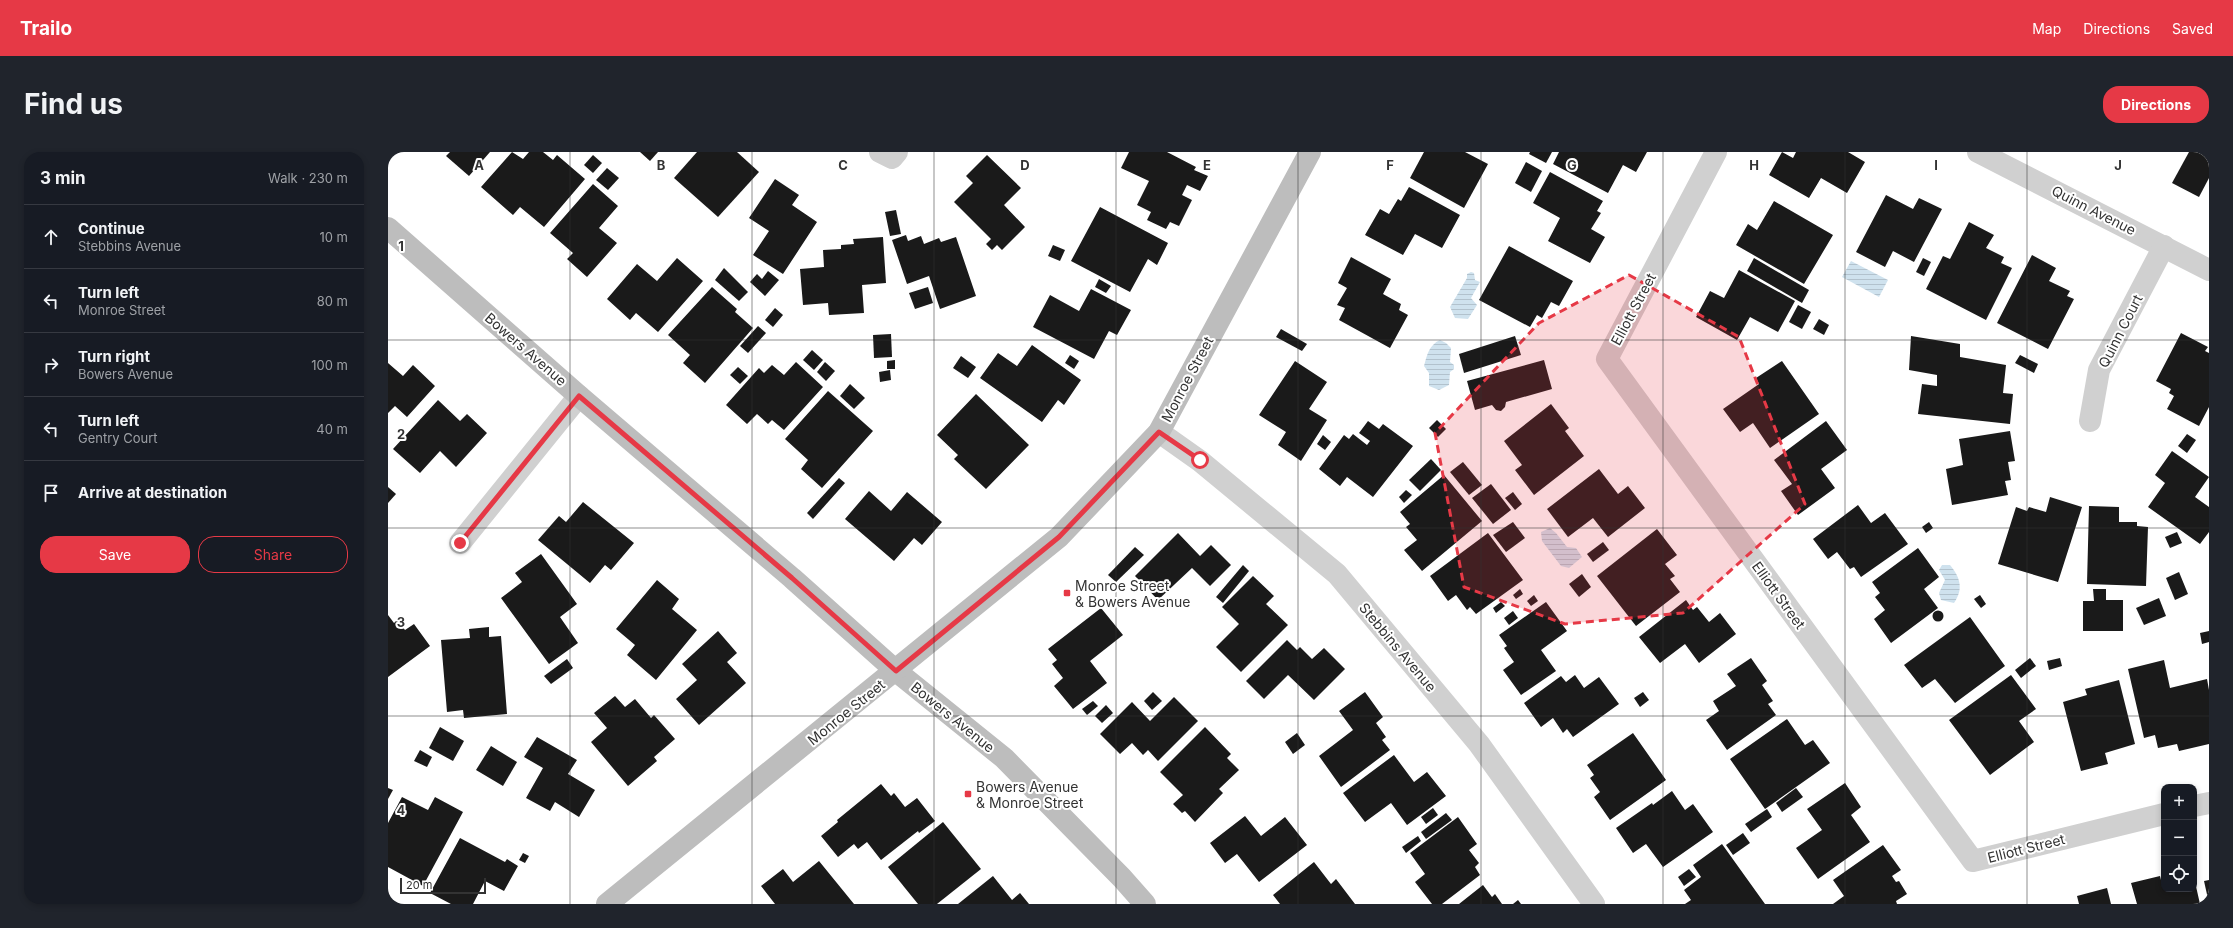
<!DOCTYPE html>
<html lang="en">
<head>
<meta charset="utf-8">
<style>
  :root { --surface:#171b24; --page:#20242c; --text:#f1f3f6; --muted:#9ea1a6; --line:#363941; --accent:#e63946 }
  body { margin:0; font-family:Inter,sans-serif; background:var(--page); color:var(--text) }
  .controls { position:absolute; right:12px; bottom:12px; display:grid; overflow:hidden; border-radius:8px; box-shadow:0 2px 6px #0003 }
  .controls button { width:36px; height:36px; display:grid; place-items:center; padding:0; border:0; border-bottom:1px solid var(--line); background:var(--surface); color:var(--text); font:20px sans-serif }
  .scale { position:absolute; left:12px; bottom:10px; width:86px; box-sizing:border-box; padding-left:4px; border:2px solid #333; border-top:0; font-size:11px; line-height:14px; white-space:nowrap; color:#333; -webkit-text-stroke:3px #fff; paint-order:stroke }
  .stop { position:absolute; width:12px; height:12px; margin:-9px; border:3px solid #e63946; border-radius:50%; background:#fff }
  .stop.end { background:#e63946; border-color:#fff; box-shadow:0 1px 4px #0008 }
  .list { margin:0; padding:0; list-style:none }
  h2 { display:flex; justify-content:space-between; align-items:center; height:52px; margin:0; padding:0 16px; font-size:17px }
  h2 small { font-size:13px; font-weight:400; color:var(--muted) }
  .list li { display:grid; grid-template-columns:26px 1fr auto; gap:12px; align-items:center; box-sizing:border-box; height:64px; padding:0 16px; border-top:1px solid var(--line) }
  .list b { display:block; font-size:15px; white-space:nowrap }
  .list p { margin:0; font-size:13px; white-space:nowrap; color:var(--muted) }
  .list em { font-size:13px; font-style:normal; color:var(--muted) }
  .actions { display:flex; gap:8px; padding:12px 16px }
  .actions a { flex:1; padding:9px 0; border:1px solid var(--accent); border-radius:16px; text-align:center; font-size:14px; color:var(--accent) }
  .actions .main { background:var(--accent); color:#fff }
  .icon { flex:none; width:22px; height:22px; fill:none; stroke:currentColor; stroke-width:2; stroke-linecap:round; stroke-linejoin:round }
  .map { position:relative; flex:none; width:1821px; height:752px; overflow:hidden; border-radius:16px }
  header { display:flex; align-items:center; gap:24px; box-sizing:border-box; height:56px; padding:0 20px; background:var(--accent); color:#fff }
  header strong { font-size:19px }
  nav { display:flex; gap:22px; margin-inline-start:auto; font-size:14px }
  .intro { display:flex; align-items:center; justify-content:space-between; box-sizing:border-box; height:96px; padding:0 24px }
  h1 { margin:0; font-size:28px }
  .button { padding:10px 18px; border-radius:16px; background:var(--accent); color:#fff; font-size:14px; font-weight:700 }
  main { display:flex; gap:24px; padding:0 24px }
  aside { flex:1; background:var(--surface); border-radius:16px; box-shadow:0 2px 6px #0003 }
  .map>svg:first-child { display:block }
</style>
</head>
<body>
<header>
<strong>Trailo</strong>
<nav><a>Map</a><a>Directions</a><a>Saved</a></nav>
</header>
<div class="intro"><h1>Find us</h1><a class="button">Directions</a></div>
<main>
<aside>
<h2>3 min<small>Walk · 230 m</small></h2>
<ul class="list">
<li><svg class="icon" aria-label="ahead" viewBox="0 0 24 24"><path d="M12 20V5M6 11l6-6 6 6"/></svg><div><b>Continue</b><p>Stebbins Avenue</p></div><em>10 m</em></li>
<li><svg class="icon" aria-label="left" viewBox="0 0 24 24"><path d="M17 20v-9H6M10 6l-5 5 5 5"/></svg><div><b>Turn left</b><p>Monroe Street</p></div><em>80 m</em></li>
<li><svg class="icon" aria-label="right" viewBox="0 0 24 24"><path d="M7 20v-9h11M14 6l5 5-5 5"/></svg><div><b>Turn right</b><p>Bowers Avenue</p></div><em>100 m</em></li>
<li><svg class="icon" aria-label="left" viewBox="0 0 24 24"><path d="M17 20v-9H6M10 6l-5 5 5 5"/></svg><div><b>Turn left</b><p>Gentry Court</p></div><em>40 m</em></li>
<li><svg class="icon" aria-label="arrive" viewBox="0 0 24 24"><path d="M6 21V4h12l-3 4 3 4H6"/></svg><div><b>Arrive at destination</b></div></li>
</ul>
<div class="actions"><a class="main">Save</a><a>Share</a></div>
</aside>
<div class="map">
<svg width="1821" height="752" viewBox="0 0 1821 752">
  <defs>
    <pattern id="water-rules" width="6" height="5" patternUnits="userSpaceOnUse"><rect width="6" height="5" fill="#cfe2ee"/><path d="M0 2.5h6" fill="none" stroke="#b2c2cd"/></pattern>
  </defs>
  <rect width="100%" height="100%" fill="#fff"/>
  <g fill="url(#water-rules)">
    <polygon points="1463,109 1500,128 1491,145 1454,125"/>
    <polygon points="1083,120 1086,121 1087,128 1092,130 1083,146 1089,153 1080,167 1067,166 1062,155 1079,126 1079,122"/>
    <path d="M1052,188L1058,191L1063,196L1062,210L1066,213V217L1062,220L1061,233L1051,238L1041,234V221L1036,214C1039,203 1041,193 1052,188Z"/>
    <polygon points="1162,376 1168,381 1179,395 1188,396 1194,405 1181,416 1173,414 1154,389 1153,380"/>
    <path d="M1554,413H1562C1572,425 1576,437 1566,451L1553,448L1551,441L1557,428L1551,418Z"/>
  </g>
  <g fill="#1a1a1a">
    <polygon points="62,0 102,0 81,24 58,4"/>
    <polygon points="124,0 135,7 141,0 155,0 165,8 169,3 197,27 156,75 132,55 125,63 93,35"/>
    <polygon points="252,0 270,0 262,9"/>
    <polygon points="309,0 349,0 371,20 330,65 286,26"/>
    <polygon points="741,0 779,0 808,15 806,18 820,24 812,39 799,33 794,43 804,48 791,74 782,70 778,77 759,68 763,60 749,53 761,29 733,16"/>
    <polygon points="1036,0 1077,0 1100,12 1076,56 1022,26"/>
    <polygon points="1142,0 1164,0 1158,11 1141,2"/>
    <polygon points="1171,0 1259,0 1248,20 1235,13 1220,41 1165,12"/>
    <polygon points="1394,0 1405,6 1408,0 1460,0 1477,10 1459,41 1433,26 1421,46 1381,23"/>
    <polygon points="1801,0 1821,0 1821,26 1811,45 1784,31"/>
    <polygon points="205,3 214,11 205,21 196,13"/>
    <polygon points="599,3 633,36 616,53 637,75 614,98 609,93 604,98 598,92 603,87 566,50 585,31 578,24"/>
    <polygon points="1138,10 1154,19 1143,40 1127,31"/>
    <polygon points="219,16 231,26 220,38 208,28"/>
    <polygon points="1162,20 1215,49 1209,59 1213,61 1203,77 1217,85 1202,111 1160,89 1172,66 1145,51"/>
    <polygon points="387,27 411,43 404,53 429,70 395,122 365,103 381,79 361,66"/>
    <polygon points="205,32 230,54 211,76 229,91 199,125 179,107 185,101 162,81"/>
    <polygon points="1021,35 1072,63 1054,96 1027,82 1015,103 977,83 992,57 1001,62 1010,47 1013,49"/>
    <polygon points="1498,43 1525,57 1531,46 1554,57 1526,110 1505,99 1497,115 1468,100"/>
    <polygon points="1386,49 1445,83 1416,132 1348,93 1360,72 1369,78"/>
    <polygon points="712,55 780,91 769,113 760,107 742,140 683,109"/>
    <polygon points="508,58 513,82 502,84 497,60"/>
    <polygon points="1581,70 1606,83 1598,96 1616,105 1613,111 1624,116 1598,168 1538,137 1555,104 1562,107"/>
    <polygon points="518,83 520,89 533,84 536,92 551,86 553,90 568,85 588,144 552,157 541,124 519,132 504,88"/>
    <polygon points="495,85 498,131 474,133 476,161 441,163 440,151 415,153 412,117 436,115 435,98 453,97 453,93 466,92 465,87"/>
    <polygon points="665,93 677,98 672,109 660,104"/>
    <polygon points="1121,94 1185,129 1171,154 1163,150 1154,166 1149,163 1142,175 1091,148"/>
    <polygon points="1644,103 1668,116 1661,129 1682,139 1679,144 1686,147 1660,197 1609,171"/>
    <polygon points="963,105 1003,127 995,142 1013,152 1011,158 1020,163 1002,196 951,168 957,156 949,153 959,136 950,131"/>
    <polygon points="289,106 315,129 270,180 248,161 242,168 219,147 249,112 269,129"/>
    <polygon points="1366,106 1421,138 1414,151 1359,119"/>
    <polygon points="1535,106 1543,110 1536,124 1528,120"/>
    <polygon points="336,116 360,140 351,149 327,128"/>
    <polygon points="1351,118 1407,149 1390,180 1362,165 1349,188 1308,165 1322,139 1336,146"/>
    <polygon points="380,119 391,128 377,144 362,130 369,122 374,127"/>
    <polygon points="711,127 723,134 718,141 707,135"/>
    <polygon points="324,135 349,157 347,160 365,176 317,231 295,211 302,203 280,183"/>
    <polygon points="540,135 545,151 527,157 521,141"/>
    <polygon points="703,137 743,158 729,183 721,179 706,207 645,175 662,143 691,159"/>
    <polygon points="1410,153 1423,160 1414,177 1401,170"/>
    <polygon points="387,156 395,163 385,175 377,168"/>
    <polygon points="1431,167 1441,173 1436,183 1425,177"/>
    <polygon points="370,174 378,181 360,201 352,194"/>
    <polygon points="893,177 919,192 914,199 888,185"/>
    <polygon points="1793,181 1820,195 1817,199 1821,201 1821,255 1811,274 1779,257 1786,244 1781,241 1783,237 1768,229"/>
    <polygon points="503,182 504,205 486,206 485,183"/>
    <polygon points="1127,184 1133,203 1076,221 1071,202"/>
    <polygon points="1523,184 1572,192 1572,205 1618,213 1615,241 1625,242 1622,272 1530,262 1534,232 1549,234 1549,223 1521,218"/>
    <polygon points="644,193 693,228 676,253 670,248 654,270 592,226 610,201 629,214"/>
    <polygon points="424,198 435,208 426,218 415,208"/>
    <polygon points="682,203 691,209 686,217 677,211"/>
    <polygon points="1632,203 1650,212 1646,221 1627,211"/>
    <polygon points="573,204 588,215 580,226 565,216"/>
    <polygon points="507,208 507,217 499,217 499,209"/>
    <polygon points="1156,208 1164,237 1118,250 1117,255 1113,259 1108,258 1104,253 1087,258 1079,229"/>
    <polygon points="907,209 939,230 921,257 939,268 913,309 890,293 898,280 871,263"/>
    <polygon points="1394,209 1431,262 1382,296 1365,271 1352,280 1335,257 1371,232 1368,226"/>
    <polygon points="408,210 435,235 396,278 384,268 380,272 369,262 359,272 338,253 371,216 376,221 384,213 396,223"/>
    <polygon points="437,210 447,219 438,229 429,220"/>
    <polygon points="0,211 15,224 25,213 47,234 19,265 7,254 0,261"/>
    <polygon points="350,215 360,224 352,232 342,223"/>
    <polygon points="502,218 503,228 492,230 491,220"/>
    <polygon points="462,232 477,246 466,257 452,244"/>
    <polygon points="440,239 485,279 434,336 413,317 420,308 397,287"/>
    <polygon points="588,242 641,293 598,337 566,307 570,303 549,283"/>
    <polygon points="50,248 72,269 79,262 99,281 68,315 52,299 32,321 5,297"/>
    <polygon points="1163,252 1181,276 1177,279 1196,304 1146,343 1127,318 1134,313 1116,289"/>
    <polygon points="1049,268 1058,277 1050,285 1041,276"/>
    <polygon points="980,269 991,277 995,272 1025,294 985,345 959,325 952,334 931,317 956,283 961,287 965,282 979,293 982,289 971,281"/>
    <polygon points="1438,269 1459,298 1433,317 1447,336 1410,363 1393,339 1404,332 1386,308"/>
    <polygon points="1622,279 1627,309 1620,310 1623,328 1617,329 1620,343 1564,353 1558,317 1575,313 1571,287"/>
    <polygon points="1799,282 1808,288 1799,301 1790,294"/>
    <polygon points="935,283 943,290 937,298 929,292"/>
    <polygon points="1784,299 1821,325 1807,345 1821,355 1821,380 1812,392 1760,355 1777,331 1767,323"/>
    <polygon points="1043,307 1053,318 1032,339 1021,328"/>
    <polygon points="1075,310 1094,333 1081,343 1062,320"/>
    <polygon points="1211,317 1230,342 1240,334 1257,356 1220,385 1205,366 1180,385 1159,357"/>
    <polygon points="1056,323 1094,369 1034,419 1016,398 1029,388 1018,375 1022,372 1012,360"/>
    <polygon points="451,326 457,331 425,367 419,361"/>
    <polygon points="1103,332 1123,358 1105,372 1084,346"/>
    <polygon points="0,335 8,342 0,351"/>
    <polygon points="1018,338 1024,343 1016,351 1011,345"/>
    <polygon points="481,339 503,359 519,340 554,370 534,393 526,386 506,409 457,367"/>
    <polygon points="1125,340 1134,352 1127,358 1117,346"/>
    <polygon points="1662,345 1694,355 1670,430 1610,412 1628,355 1639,359 1641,355 1658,360"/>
    <polygon points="195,350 246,391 223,418 217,413 202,431 150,388 171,364 178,370"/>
    <polygon points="1470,353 1483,371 1497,361 1520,392 1473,425 1466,415 1462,417 1449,400 1440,407 1425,387"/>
    <polygon points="1701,354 1731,355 1731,370 1749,370 1749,374 1760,375 1758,434 1699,432"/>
    <polygon points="1125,370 1137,386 1118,400 1105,383"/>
    <polygon points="1541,370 1545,376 1538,381 1534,375"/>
    <polygon points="1269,377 1289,403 1277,412 1287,424 1282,427 1292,440 1248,474 1209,424"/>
    <polygon points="1789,380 1794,391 1782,396 1777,385"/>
    <polygon points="790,381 812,404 823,393 843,413 822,434 804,416 770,448 747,424"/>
    <polygon points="1100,381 1135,428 1088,462 1082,455 1079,458 1068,443 1060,449 1042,424"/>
    <polygon points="1215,390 1221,398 1205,410 1199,402"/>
    <polygon points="747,395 756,403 728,430 720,423"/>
    <polygon points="1530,396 1551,425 1536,437 1550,456 1503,491 1486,467 1497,458 1487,445 1492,441 1484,430"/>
    <polygon points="153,402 189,452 172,465 190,491 161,512 113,446 134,430 127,421"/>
    <polygon points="855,413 861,419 835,451 828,445"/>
    <polygon points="1791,420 1800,442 1787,448 1778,426"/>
    <polygon points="1194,422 1203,435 1191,445 1181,432"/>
    <polygon points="865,424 886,444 878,452 900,473 853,520 828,495 851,472 834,455"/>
    <polygon points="269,428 291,447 284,457 309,478 268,528 239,503 247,493 228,477"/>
    <polygon points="1132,437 1135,442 1128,447 1125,443"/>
    <polygon points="1705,437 1718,437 1718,448 1735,448 1735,479 1695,479 1695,449 1706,449"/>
    <polygon points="1146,443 1150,449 1143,454 1139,449"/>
    <polygon points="1592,443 1598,452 1593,456 1586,447"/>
    <polygon points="1771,446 1778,464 1756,473 1748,456"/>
    <polygon points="1298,448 1305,458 1309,455 1321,470 1332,461 1348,482 1311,511 1297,492 1272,511 1251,485"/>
    <polygon points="1113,450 1117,454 1108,461 1105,456"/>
    <polygon points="1158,450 1179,479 1153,498 1168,519 1133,543 1115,518 1126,510 1116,496 1119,494 1111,483"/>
    <polygon points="713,456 735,483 702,509 719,531 685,557 666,534 675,526 664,512 669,508 660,497"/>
    <circle cx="1550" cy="464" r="5.5"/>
    <polygon points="1125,459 1130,466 1121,473 1116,466"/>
    <polygon points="0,463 6,471 9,468 17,478 26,472 42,494 0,525"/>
    <polygon points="1582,465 1617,514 1567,551 1547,527 1534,536 1516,513"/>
    <polygon points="101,475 101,485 113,484 119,562 76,566 75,558 59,560 53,488 82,486 81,477"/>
    <polygon points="330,479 349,501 339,510 358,531 311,573 288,547 309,528 294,512"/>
    <polygon points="1821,479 1821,490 1814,492 1812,481"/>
    <polygon points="899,488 909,498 912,495 924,507 936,496 957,517 926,548 900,523 876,547 858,529"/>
    <polygon points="1363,506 1379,529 1374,533 1385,549 1380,552 1388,563 1339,598 1318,568 1331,559 1325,549 1348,534 1339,522"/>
    <polygon points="1642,506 1648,514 1633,526 1627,518"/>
    <polygon points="1672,506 1674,514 1661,518 1659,509"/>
    <polygon points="179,507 185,516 163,532 156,524"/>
    <polygon points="1776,508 1782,536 1819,527 1821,538 1821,592 1791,599 1789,592 1770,596 1767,583 1756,586 1740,517"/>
    <polygon points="1187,523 1196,536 1211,525 1231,552 1185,585 1179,577 1175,581 1165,566 1153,575 1136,551 1173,524 1178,530"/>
    <polygon points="1623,523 1648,557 1631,569 1646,590 1602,623 1561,568"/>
    <polygon points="1731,528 1747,592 1717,601 1720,612 1693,619 1675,550 1699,543 1697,537"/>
    <polygon points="765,540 774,549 764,558 756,549"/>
    <polygon points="977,540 995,565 988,571 998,585 994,588 1002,598 953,635 931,604 965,578 951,559"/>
    <polygon points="1255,540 1261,548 1252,555 1246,546"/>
    <polygon points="227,544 237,555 247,547 263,566 266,563 287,587 266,605 269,609 240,634 203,590 219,576 206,561"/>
    <polygon points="786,545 810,569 770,609 760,598 755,603 744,591 732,602 712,582 744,550 762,569"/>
    <polygon points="705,549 710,554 699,563 694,557"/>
    <polygon points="718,553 725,561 714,571 707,564"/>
    <polygon points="1399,567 1417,593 1425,588 1442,611 1377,657 1342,607"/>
    <polygon points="52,575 76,589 65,609 41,596"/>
    <polygon points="817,575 843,602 839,606 851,618 831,637 835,641 807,670 797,659 794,661 785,652 795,643 772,620"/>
    <polygon points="909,581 917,593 905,602 897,590"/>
    <polygon points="1245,581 1278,628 1222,668 1206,645 1212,640 1202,626 1206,623 1199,613"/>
    <polygon points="149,585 189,608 180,622 207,638 191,665 167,650 162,659 138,646 155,616 136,605"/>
    <polygon points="103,594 129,610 115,634 88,618"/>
    <polygon points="32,598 44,605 39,615 26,609"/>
    <polygon points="1006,603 1026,630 1039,620 1058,644 1019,673 1003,651 977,670 955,641"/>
    <polygon points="1457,631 1473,655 1463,663 1482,690 1430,727 1408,696 1434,678 1419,657"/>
    <polygon points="493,632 503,644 506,641 517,655 529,646 547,669 531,681 530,679 493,708 479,690 470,697 466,692 450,705 433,684 450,670 449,668"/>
    <polygon points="0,636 5,638 0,647"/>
    <polygon points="1408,636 1415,645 1394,660 1388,651"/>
    <polygon points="1284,639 1297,658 1305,652 1325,680 1275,715 1258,692 1245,701 1228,676 1264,651 1265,653"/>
    <polygon points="14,645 40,658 47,645 75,660 35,734 0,715 0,671"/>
    <polygon points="1045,656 1050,663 1038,672 1033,665"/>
    <polygon points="1379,657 1384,665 1363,680 1357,672"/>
    <polygon points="1058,661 1064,668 1038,687 1033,680"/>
    <polygon points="857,664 873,684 897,665 919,693 871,730 849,702 837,711 822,691"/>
    <polygon points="1070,665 1089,692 1081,698 1091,711 1087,715 1092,723 1054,752 1044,752 1027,730 1037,722 1022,701"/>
    <polygon points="555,670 593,717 549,752 530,752 500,715"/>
    <polygon points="1355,681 1362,691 1345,703 1338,693"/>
    <polygon points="1030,684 1033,689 1018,701 1014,695"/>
    <polygon points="72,686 117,710 119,707 130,714 116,739 97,729 85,752 63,752 42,741"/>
    <polygon points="1334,692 1377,752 1297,752 1303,748 1296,738 1313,725 1305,713"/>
    <polygon points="1495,693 1513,718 1504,724 1508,730 1511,729 1519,742 1508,749 1509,752 1445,752 1456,744 1445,728"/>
    <polygon points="135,701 141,704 137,711 131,708"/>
    <polygon points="431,709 466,752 387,752 373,734 395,717 405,730"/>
    <polygon points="926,710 943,732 948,727 967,752 892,752 885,743"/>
    <polygon points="1301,717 1308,725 1296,734 1290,725"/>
    <polygon points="605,724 624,748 632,741 641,752 570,752"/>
    <polygon points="1772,724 1773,728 1776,727 1776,737 1806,737 1807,730 1812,752 1749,752 1743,731"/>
    <polygon points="1821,728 1821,747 1820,747 1816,729"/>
    <polygon points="1095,733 1104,745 1107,742 1114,752 1071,752"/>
    <polygon points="1719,736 1723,752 1691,752 1689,744"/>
    <polygon points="1130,748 1133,752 1125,752"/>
  </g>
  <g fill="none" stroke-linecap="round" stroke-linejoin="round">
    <g stroke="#d0d0d0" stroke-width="22">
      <polyline points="492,0 504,6 509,0"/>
      <polyline points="1328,0 1219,207 1585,709 1776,662"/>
      <polyline points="1590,0 1821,118"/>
      <polyline points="1702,269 1711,218 1776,94"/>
      <polyline points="771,280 812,309 949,422 1091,592 1206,752"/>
      <polyline points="72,391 191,244"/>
      <polyline points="1806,654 1821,651"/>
    </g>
    <g stroke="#bdbdbd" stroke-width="22">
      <polyline points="0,76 191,244 404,426 508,519 616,606 734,726 757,752"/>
      <polyline points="219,752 671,385 771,280 922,0"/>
    </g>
  </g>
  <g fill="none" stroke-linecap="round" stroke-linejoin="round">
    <polyline stroke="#e63946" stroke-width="5" points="72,391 191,244 404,426 508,519 671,385 771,280 812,308"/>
  </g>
  <path fill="#e63946" fill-opacity="0.2" stroke="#e63946" stroke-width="3" stroke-dasharray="8 5" stroke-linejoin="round" d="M1241,123L1351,185L1417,352L1295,461L1177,472L1076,435L1047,281L1151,171Z"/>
  <path fill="none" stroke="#333" stroke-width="1" stroke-opacity="0.55" d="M182,0V752M364,0V752M546,0V752M728,0V752M910,0V752M1093,0V752M1275,0V752M1457,0V752M1639,0V752M0,188H1821M0,376H1821M0,564H1821"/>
  <g fill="#e63946" stroke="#fff" stroke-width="1.5">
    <rect x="675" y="437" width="8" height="8" rx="2"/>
    <rect x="576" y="638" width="8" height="8" rx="2"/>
  </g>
  <g text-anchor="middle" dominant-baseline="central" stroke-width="4" stroke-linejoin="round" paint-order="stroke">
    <g font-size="14" fill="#333" stroke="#fff">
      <text transform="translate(1706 58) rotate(27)">Quinn Avenue</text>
      <text transform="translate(1245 157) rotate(-62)">Elliott Street</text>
      <text transform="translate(1732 179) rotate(-63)">Quinn Court</text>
      <text transform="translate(138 197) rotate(41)">Bowers Avenue</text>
      <text transform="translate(799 227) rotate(-62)">Monroe Street</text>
      <text transform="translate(1391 443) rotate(54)">Elliott Street</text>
      <text transform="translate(1010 495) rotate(50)">Stebbins Avenue</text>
      <text transform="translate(458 560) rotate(-39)">Monroe Street</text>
      <text transform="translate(565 565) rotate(39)">Bowers Avenue</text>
      <text transform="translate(1638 696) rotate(-14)">Elliott Street</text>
    </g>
    <g font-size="14" fill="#333" stroke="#fff" text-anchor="start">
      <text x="687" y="433">Monroe Street<tspan x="687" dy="16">&amp; Bowers Avenue</tspan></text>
      <text x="588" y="634">Bowers Avenue<tspan x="588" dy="16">&amp; Monroe Street</tspan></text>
    </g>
  </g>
  <g font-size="13" text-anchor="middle" font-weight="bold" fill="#333" stroke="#fff" stroke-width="4" stroke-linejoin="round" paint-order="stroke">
    <text x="91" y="18">A</text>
    <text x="273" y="18">B</text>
    <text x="455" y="18">C</text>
    <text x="637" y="18">D</text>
    <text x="819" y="18">E</text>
    <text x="1002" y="18">F</text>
    <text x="1184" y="18">G</text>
    <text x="1366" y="18">H</text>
    <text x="1548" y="18">I</text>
    <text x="1730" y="18">J</text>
    <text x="13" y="99">1</text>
    <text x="13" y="287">2</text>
    <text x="13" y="475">3</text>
    <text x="13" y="663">4</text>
  </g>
</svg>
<div class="controls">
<button>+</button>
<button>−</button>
<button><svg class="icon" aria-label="locate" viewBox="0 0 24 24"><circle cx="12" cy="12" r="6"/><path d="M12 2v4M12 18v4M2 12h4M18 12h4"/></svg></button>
</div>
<div class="scale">20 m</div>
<div class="stop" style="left:812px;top:308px"></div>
<div class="stop end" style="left:72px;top:391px"></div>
</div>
</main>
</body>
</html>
